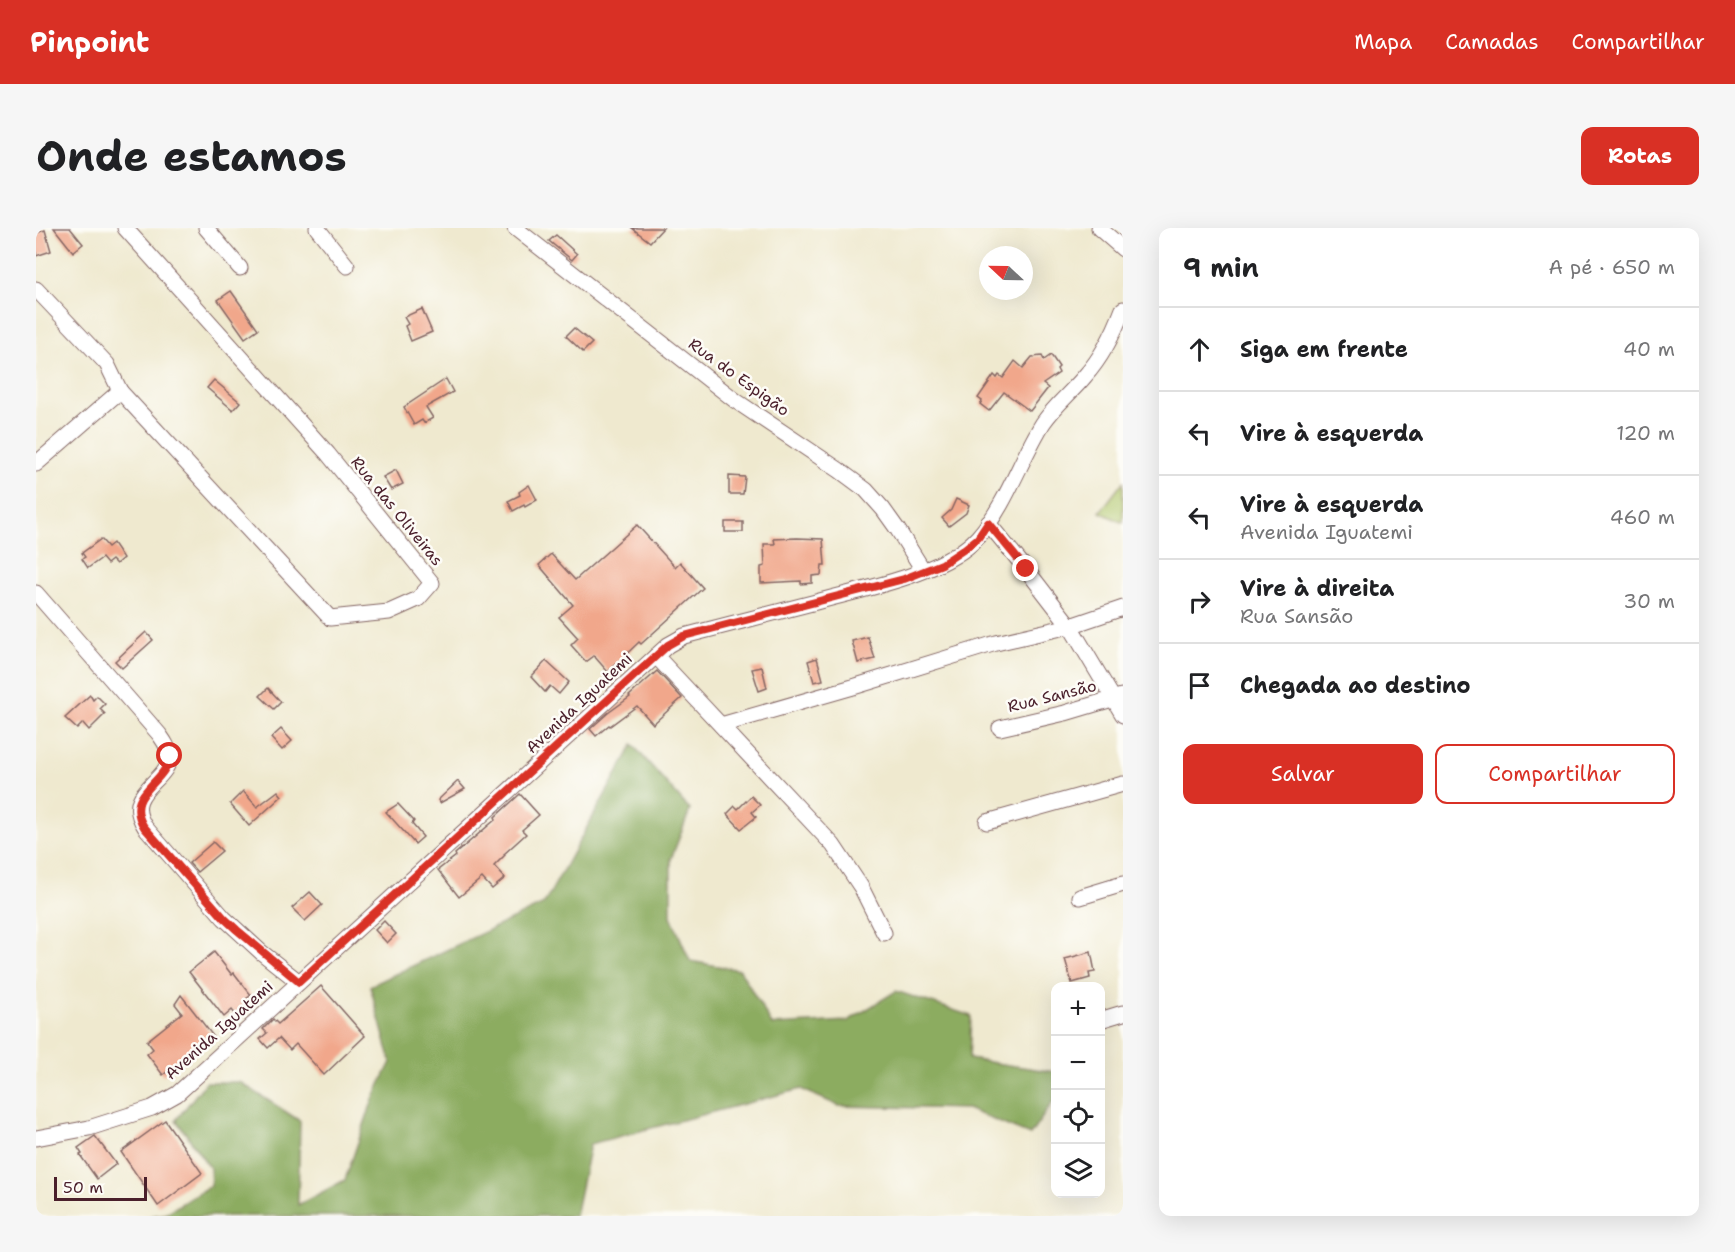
<!DOCTYPE html>
<html lang="pt">
<head>
<meta charset="utf-8">
<style>
  :root { --surface:#fff; --page:#f6f6f6; --text:#202124; --muted:#757577; --line:#e0e0e0; --accent:#d93025 }
  body { margin:0; font-family:"Shantell Sans",sans-serif; background:var(--page); color:var(--text) }
  .controls { position:absolute; right:18px; bottom:18px; display:grid; overflow:hidden; border-radius:12px; box-shadow:0 6px 24px #0002 }
  .controls button { width:54px; height:54px; display:grid; place-items:center; padding:0; border:0; border-bottom:2px solid var(--line); background:var(--surface); color:var(--text); font:30px sans-serif }
  .compass { position:absolute; left:943px; top:18px; width:54px; height:54px; border-radius:50%; background:var(--surface); box-shadow:0 6px 24px #0002; rotate:292deg }
  .scale { position:absolute; left:18px; bottom:15px; width:93px; box-sizing:border-box; padding-left:6px; border:3px solid #4a1f2b; border-top:0; font-size:16px; line-height:21px; white-space:nowrap; color:#4a1f2b; -webkit-text-stroke:4px #fdfcf7; paint-order:stroke }
  .stop { position:absolute; width:18px; height:18px; margin:-14px; border:4px solid #d93025; border-radius:50%; background:#fff }
  .stop.end { background:#d93025; border-color:#fff; box-shadow:0 2px 6px #0008 }
  .list { margin:0; padding:0; list-style:none }
  h2 { display:flex; justify-content:space-between; align-items:center; height:78px; margin:0; padding:0 24px; font-size:26px }
  h2 small { font-size:20px; font-weight:400; color:var(--muted) }
  .list li { display:grid; grid-template-columns:39px 1fr auto; gap:18px; align-items:center; box-sizing:border-box; height:84px; padding:0 24px; border-top:2px solid var(--line) }
  .list b { display:block; font-size:22px; white-space:nowrap }
  .list p { margin:0; font-size:20px; white-space:nowrap; color:var(--muted) }
  .list em { font-size:20px; font-style:normal; color:var(--muted) }
  .actions { display:flex; gap:12px; padding:18px 24px }
  .actions a { flex:1; padding:14px 0; border:2px solid var(--accent); border-radius:12px; text-align:center; font-size:21px; color:var(--accent) }
  .actions .main { background:var(--accent); color:#fff }
  .icon { flex:none; width:33px; height:33px; fill:none; stroke:currentColor; stroke-width:2; stroke-linecap:round; stroke-linejoin:round }
  .map { position:relative; flex:none; width:1087px; height:988px; overflow:hidden; border-radius:12px }
  header { display:flex; align-items:center; gap:36px; box-sizing:border-box; height:84px; padding:0 30px; background:var(--accent); color:#fff }
  header strong { font-size:28px }
  nav { display:flex; gap:33px; margin-inline-start:auto; font-size:21px }
  .intro { display:flex; align-items:center; justify-content:space-between; box-sizing:border-box; height:144px; padding:0 36px }
  h1 { margin:0; font-size:42px }
  .button { padding:15px 27px; border-radius:12px; background:var(--accent); color:#fff; font-size:21px; font-weight:700 }
  main { display:flex; gap:36px; padding:0 36px }
  aside { flex:1; background:var(--surface); border-radius:12px; box-shadow:0 6px 24px #0002 }
  .map>svg:first-child { display:block }
</style>
</head>
<body>
<header>
<strong>Pinpoint</strong>
<nav><a>Mapa</a><a>Camadas</a><a>Compartilhar</a></nav>
</header>
<div class="intro"><h1>Onde estamos</h1><a class="button">Rotas</a></div>
<main>
<div class="map">
<svg width="1087" height="988" viewBox="0 0 1087 988">
  <rect width="100%" height="100%" fill="#fdfcf7"/>
  <filter id="ink" filterUnits="userSpaceOnUse"><feTurbulence type="fractalNoise" baseFrequency=".0167" numOctaves="2"/><feDisplacementMap in="SourceGraphic" scale="12" xChannelSelector="R" yChannelSelector="G"/><feConvolveMatrix kernelMatrix="1 2 1 2 8 2 1 2 1" color-interpolation-filters="sRGB"/></filter>
  <filter id="wash" filterUnits="userSpaceOnUse"><feTurbulence type="fractalNoise" baseFrequency=".008" numOctaves="4" result="noise"/><feDisplacementMap in="SourceGraphic" scale="24" xChannelSelector="R" yChannelSelector="G"/><feGaussianBlur stdDeviation="1.35" result="paint"/><feColorMatrix in="noise" values="0 0 0 0 0 0 0 0 0 0 0 0 0 0 0 0 0 1.4 0 .05"/><feComposite in="paint" operator="in"/></filter>
  <g filter="url(#wash)">
    <rect width="100%" height="100%" fill="#efe9cf"/>
    <polygon fill="#b0c76c" stroke="#7d734c" stroke-width="1.5" points="1087,254 1087,295 1064,284"/>
    <polygon fill="#8cac60" stroke="#6b6646" stroke-width="1.5" points="597,517 654,582 635,631 635,688 654,733 704,742 736,797 812,793 860,763 935,788 933,831 1019,844 1019,871 994,907 931,881 803,878 765,861 554,916 539,988 114,988 129,986 175,957 174,940 140,892 170,854 204,854 264,893 262,977 309,952 337,871 355,834 334,758 508,676"/>
    <g id="blocks">
      <g fill="#f1a78b">
        <polygon points="18,0 34,0 47,16 37,24"/>
        <polygon points="596,0 627,0 614,14"/>
        <polygon points="9,2 15,23 0,28 0,5"/>
        <polygon points="520,7 541,26 536,32 513,13"/>
        <polygon points="195,63 222,101 209,110 182,72"/>
        <polygon points="386,81 396,104 375,113 369,98 372,96 368,89"/>
        <polygon points="538,100 556,115 547,124 530,108"/>
        <polygon points="1015,127 1023,139 1021,141 1023,145 1007,156 1012,160 994,183 968,164 953,183 944,176 946,173 942,170 958,147 961,150 963,147 967,150 979,133 987,140 996,129 1006,128 1008,132"/>
        <polygon points="410,151 417,164 390,179 397,190 388,195 386,192 378,197 368,179"/>
        <polygon points="178,152 204,174 197,182 171,160"/>
        <polygon points="360,242 367,256 355,262 347,249"/>
        <polygon points="693,248 709,249 707,266 693,266"/>
        <polygon points="493,257 501,272 489,279 488,277 477,283 472,273 484,267 483,264"/>
        <polygon points="920,271 933,277 930,285 913,298 906,290 915,282"/>
        <rect x="689" y="294" width="18" height="10"/>
        <polygon points="601,297 639,339 644,334 667,360 605,416 603,414 572,444 558,428 550,434 535,417 542,410 523,389 537,377 503,337 515,326 539,352"/>
        <polygon points="761,310 787,311 789,337 786,337 785,347 776,348 776,355 765,356 765,353 725,355 725,339 729,338 728,316 739,316 738,311"/>
        <polygon points="65,311 72,319 77,315 87,330 80,336 76,332 71,336 66,330 52,340 46,331 49,329 46,325"/>
        <polygon points="110,404 117,412 86,440 79,433"/>
        <polygon points="832,409 839,431 822,435 816,413"/>
        <polygon points="781,430 787,452 778,454 772,433"/>
        <polygon points="510,433 533,454 523,466 514,458 509,464 495,449"/>
        <polygon points="726,439 731,460 723,463 716,441"/>
        <polygon points="621,443 646,470 617,496 601,478 574,498 573,497 560,508 554,501 572,485 594,469 593,468"/>
        <polygon points="232,460 245,474 238,481 224,468"/>
        <polygon points="54,467 57,472 61,468 69,476 64,481 69,486 53,502 47,495 41,501 29,490"/>
        <polygon points="245,501 256,513 246,522 235,510"/>
        <polygon points="422,553 429,561 404,575 402,572"/>
        <polygon points="207,563 221,579 242,563 246,568 213,598 194,576"/>
        <polygon points="484,566 503,587 486,602 490,606 468,626 469,627 458,638 469,650 456,661 446,650 423,669 402,642 420,628 419,626 460,591 459,589"/>
        <polygon points="715,568 724,577 716,584 720,589 705,601 691,586 699,578 702,581"/>
        <polygon points="362,576 378,593 376,596 387,609 379,616 350,584"/>
        <polygon points="177,614 186,623 161,644 153,635"/>
        <polygon points="274,664 286,677 269,693 256,680"/>
        <polygon points="348,693 360,706 351,715 339,702"/>
        <polygon points="178,724 196,747 198,745 215,767 210,771 215,777 201,788 196,782 188,789 153,744"/>
        <polygon points="1055,724 1059,744 1053,745 1054,750 1036,755 1029,731"/>
        <polygon points="285,758 329,808 288,847 260,816 254,822 243,810 232,820 224,811 231,805 227,801 237,791 242,796"/>
        <polygon points="145,767 177,808 127,847 111,826 117,821 111,813 146,785 139,776"/>
        <polygon points="129,892 166,945 122,978 85,924"/>
        <polygon points="59,908 80,936 61,951 44,927 46,926 42,920"/>
      </g>
    </g>
  </g>
  <g filter="url(#ink)">
    <use href="#blocks" fill-opacity="0" stroke="#846664" stroke-width="1.5"/>
    <g fill="none" stroke-linecap="round" stroke-linejoin="round">
      <defs>
        <g id="minor">
          <polyline points="170,0 204,40"/>
          <polyline points="281,0 311,38"/>
          <polyline points="479,0 700,173 803,242 830,262 847,281 862,302 887,342"/>
          <polyline points="1063,0 1087,21"/>
          <polyline points="0,61 71,136 84,163 0,236"/>
          <polyline points="84,163 294,390 353,384 382,371 396,355 292,226 89,0"/>
          <polyline points="952,295 990,341 1034,398 1087,487"/>
          <path d="M0,365L123,506C127,512 133,519 133,527C135,554 85,562 109,599L188,690L225,724L263,754"/>
          <polyline points="620,428 797,617 825,659 848,705"/>
          <polyline points="685,497 817,459 960,415 1034,398 1087,380"/>
          <polyline points="964,500 1029,485 1086,468"/>
          <polyline points="951,594 1087,556"/>
          <polyline points="1044,669 1087,656"/>
          <polyline points="1064,792 1087,785"/>
          <path d="M0,910L53,900L116,880L141,866L632,417L648,408C692,397 736,385 780,374C827,361 909,346 942,309C971,276 984,232 1007,195C1020,176 1035,165 1049,148C1066,129 1078,105 1087,81"/>
        </g>
      </defs>
      <use href="#minor" stroke="#846664" stroke-width="17"/>
      <use href="#minor" stroke="#fff" stroke-width="15"/>
    </g>
  </g>
  <g fill="none" stroke-linecap="round" stroke-linejoin="round" filter="url(#ink)">
    <path stroke="#d93025" stroke-width="8" d="M134,528C129,557 87,565 108,599L188,690L201,702L263,754L632,417L648,408L868,351L906,336L927,322L942,310L952,295L990,341"/>
  </g>
  <g text-anchor="middle" dominant-baseline="central" stroke-width="5" stroke-linejoin="round" paint-order="stroke">
    <g font-size="16" fill="#4a1f2b" stroke="#fdfcf7">
      <text transform="translate(703 149) rotate(36)">Rua do Espigão</text>
      <text transform="translate(361 283) rotate(51)">Rua das Oliveiras</text>
      <text transform="translate(1016 468) rotate(-14)">Rua Sansão</text>
      <text transform="translate(543 475) rotate(-43)">Avenida Iguatemi</text>
      <text transform="translate(183 802) rotate(-42)">Avenida Iguatemi</text>
    </g>
  </g>
</svg>
<div class="controls">
<button>+</button>
<button>−</button>
<button><svg class="icon" aria-label="locate" viewBox="0 0 24 24"><circle cx="12" cy="12" r="6"/><path d="M12 2v4M12 18v4M2 12h4M18 12h4"/></svg></button>
<button><svg class="icon" aria-label="layers" viewBox="0 0 24 24"><path d="M12 4l9 5-9 5-9-5zM3 14l9 5 9-5"/></svg></button>
</div>
<svg class="compass" viewBox="-18 -18 36 36"><path d="M0-13l5 13h-10z" fill="#e53935"/><path d="M0 13l5-13h-10z" fill="#757577"/></svg>
<div class="scale">50 m</div>
<div class="stop" style="left:134px;top:528px"></div>
<div class="stop end" style="left:990px;top:341px"></div>
</div>
<aside>
<h2>9 min<small>A pé · 650 m</small></h2>
<ul class="list">
<li><svg class="icon" aria-label="ahead" viewBox="0 0 24 24"><path d="M12 20V5M6 11l6-6 6 6"/></svg><div><b>Siga em frente</b></div><em>40 m</em></li>
<li><svg class="icon" aria-label="left" viewBox="0 0 24 24"><path d="M17 20v-9H6M10 6l-5 5 5 5"/></svg><div><b>Vire à esquerda</b></div><em>120 m</em></li>
<li><svg class="icon" aria-label="left" viewBox="0 0 24 24"><path d="M17 20v-9H6M10 6l-5 5 5 5"/></svg><div><b>Vire à esquerda</b><p>Avenida Iguatemi</p></div><em>460 m</em></li>
<li><svg class="icon" aria-label="right" viewBox="0 0 24 24"><path d="M7 20v-9h11M14 6l5 5-5 5"/></svg><div><b>Vire à direita</b><p>Rua Sansão</p></div><em>30 m</em></li>
<li><svg class="icon" aria-label="arrive" viewBox="0 0 24 24"><path d="M6 21V4h12l-3 4 3 4H6"/></svg><div><b>Chegada ao destino</b></div></li>
</ul>
<div class="actions"><a class="main">Salvar</a><a>Compartilhar</a></div>
</aside>
</main>
</body>
</html>
